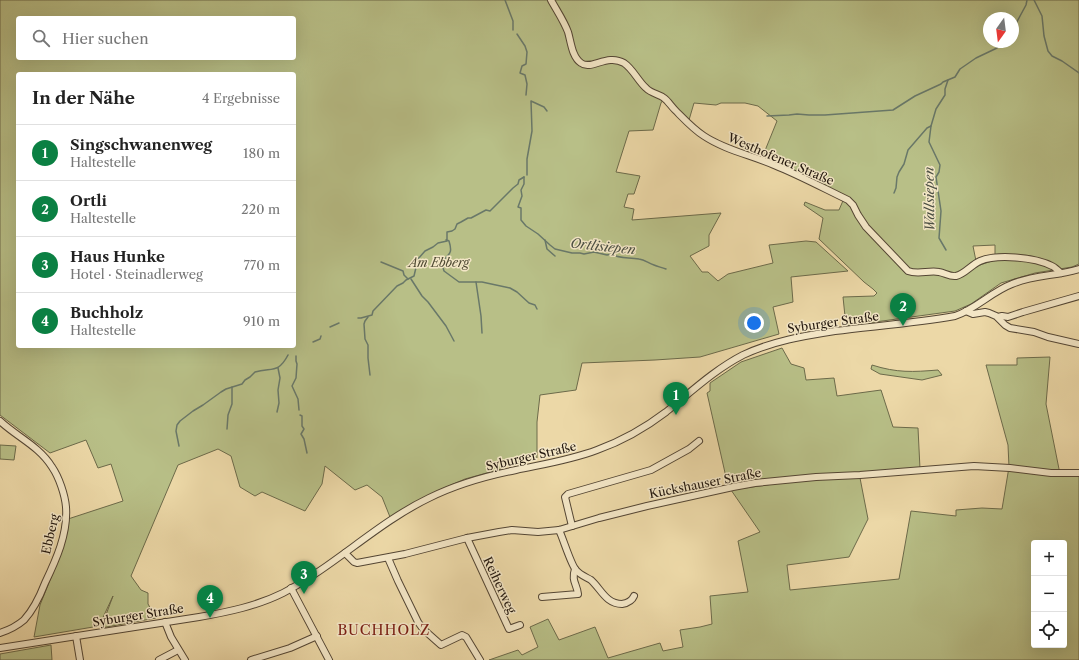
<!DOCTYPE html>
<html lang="de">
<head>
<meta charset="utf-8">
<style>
  :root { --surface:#fff; --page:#f6f6f6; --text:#222; --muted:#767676; --line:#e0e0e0; --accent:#0b8043 }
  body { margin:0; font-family:"Libre Caslon Text",serif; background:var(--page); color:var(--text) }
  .controls { position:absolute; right:12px; bottom:12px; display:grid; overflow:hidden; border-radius:4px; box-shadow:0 4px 16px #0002 }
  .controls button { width:36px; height:36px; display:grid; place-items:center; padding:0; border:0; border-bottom:1px solid var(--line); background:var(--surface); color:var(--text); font:20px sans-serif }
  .compass { position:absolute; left:983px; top:12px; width:36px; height:36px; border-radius:50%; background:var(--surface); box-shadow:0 4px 16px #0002; rotate:194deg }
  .you { position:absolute; left:754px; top:323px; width:14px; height:14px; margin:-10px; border:3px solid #fff; border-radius:50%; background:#1a73e8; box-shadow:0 0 0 6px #1a73e833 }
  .badge { display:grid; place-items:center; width:26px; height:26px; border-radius:50%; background:var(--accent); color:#fff; font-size:13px; font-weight:700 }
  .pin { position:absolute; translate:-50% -33px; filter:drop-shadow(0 1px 2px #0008) }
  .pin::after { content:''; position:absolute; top:21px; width:14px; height:12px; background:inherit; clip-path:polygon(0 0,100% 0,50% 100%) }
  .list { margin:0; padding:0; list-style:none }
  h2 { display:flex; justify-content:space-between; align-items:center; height:52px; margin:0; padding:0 16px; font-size:17px }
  h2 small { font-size:13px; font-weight:400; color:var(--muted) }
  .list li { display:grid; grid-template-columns:26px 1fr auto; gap:12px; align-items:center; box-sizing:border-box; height:56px; padding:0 16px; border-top:1px solid var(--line) }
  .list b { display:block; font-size:15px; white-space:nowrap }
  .list p { margin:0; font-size:13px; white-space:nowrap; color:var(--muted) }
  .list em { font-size:13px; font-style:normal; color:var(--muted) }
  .icon { flex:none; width:22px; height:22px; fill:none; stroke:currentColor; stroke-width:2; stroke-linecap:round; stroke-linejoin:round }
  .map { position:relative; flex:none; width:1079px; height:660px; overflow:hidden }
  .search { position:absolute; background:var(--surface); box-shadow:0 4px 16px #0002; left:16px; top:16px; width:280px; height:44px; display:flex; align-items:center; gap:10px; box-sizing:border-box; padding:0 14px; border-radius:4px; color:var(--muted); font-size:15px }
  .panel { position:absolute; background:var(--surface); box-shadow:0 4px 16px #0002; left:16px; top:72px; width:280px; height:276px; border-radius:4px }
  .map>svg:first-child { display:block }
</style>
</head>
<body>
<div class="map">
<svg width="1079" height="660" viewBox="0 0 1079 660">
  <rect width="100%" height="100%" fill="#ecd8a7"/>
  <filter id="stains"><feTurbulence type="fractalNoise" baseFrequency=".005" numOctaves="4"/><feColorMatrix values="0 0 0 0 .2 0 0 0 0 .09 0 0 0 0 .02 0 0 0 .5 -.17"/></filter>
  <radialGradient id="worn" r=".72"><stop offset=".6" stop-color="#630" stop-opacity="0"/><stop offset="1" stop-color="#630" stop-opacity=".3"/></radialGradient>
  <g fill="#b8bf87" stroke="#6c6a4a" fill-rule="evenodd">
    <path d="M0,0H1079V264L1072,267L1035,273L1001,283L971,304L955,311L846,326L843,297L874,296L877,293L873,289L864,282L819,239L823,218L804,205L805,202L825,210H839L845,196L762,158L777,121L758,106L745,103H721L716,105L694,103L689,120L664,98L661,103L653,130L629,131L616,172L640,176L634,194H628L624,207L634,209L632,220L721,213L709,235V246L690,256L702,272H708L718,281L728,274L773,263L769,245L806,241L816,242L848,271L791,277L793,302L773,307L779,334L700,357L655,360L582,363L576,390L540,395L537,422V458L501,466V469L465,479L437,491L390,517L382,497L367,485L355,490L325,466L322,484L305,511L262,492L255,496L240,487L231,456L218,449L178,465L131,576L141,590L148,593V604L156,618L101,628L113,596L99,626L34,637L40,605L60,555L68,519L123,501L111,464L98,468L86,440L50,453L0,415ZM18,18H294V58H18ZM989,18H1013V42H989ZM18,74H294V346H18ZM995,245V260L977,266L973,246Z"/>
    <path d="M782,348L791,364L804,368L806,380L834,378L837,396L881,390L893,427L918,428L920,469L853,477L860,478L868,519L849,557L787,565L790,590L899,579L911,511L956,516V510L982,508L1002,509L1009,467L1008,445L986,365H1017V358L1050,357L1046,404L1060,474L1079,475V660H489L518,650L522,655L538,647L530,627L548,619L559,640L595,627L608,658L660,643L663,651L683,647L680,630L700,627L712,624L710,596L748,592L738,541L760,532L731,490L787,482L728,486L707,393L710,391V383L741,362ZM1034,543H1064V645H1034Z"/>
    <path d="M872,365C897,373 913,372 938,370L942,375L922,380L880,374L871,369Z"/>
    <polygon points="0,445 16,446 14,460 0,459"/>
    <polygon points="51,645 52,660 0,660 0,654"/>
  </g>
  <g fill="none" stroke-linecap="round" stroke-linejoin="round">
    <g stroke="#697869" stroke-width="1.5">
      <polyline points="505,0 513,21 513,30"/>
      <polyline points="1034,0 1042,16 1044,36 1048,51 1052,56 1062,61 1079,73"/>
      <polyline points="1013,29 1026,5 1027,0"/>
      <polyline points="517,34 525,46 527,52 526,64 522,66 520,73 525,75 527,84 526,95"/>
      <polyline points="767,116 789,115 797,114 809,115 825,115 893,110 915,96 941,84 943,82 955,77 960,69 976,58 997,48 1004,42"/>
      <polyline points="527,175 527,159 532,131 531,101 544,107 547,111"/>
      <path d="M524,177V184L521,190L522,196L518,207L521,208V220L526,226L538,234L550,245L555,249L572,253H580L584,254L594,252L607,255L611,254C620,259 629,257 639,259C645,260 648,263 654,265C658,267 661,267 666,269"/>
      <polyline points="894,193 896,188 897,177 899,172 904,164 908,150 927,128 931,126"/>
      <path d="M447,240L449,241C454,257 446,253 442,264L444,271L459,282H482L510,288L517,292L529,303L535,305L537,309"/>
      <polyline points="545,240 547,249 555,256"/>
      <polyline points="946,250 939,238 941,211 936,177 939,172 940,165 929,142 931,126 936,109 945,95 945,89 948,80"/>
      <polyline points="381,262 403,271 404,275 408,279"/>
      <polyline points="411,279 422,296 428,302 446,326 454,341"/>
      <polyline points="476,282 481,316 482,333"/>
      <polyline points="368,317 365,321 364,324 365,339 368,345 368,358 370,375"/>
      <polyline points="358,318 361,318 372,315 373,311 397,286 403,283 406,280 414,276 418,259 425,251 433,247 438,243 447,241 446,240 447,239 447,232 452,231 455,229 457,224 461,222 468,218 471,218 486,210 490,211 513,188 518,184 519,180 524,177"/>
      <polyline points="330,327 339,323"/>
      <polyline points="313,342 320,339 321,336"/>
      <polyline points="296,356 296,361 297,364 296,378 292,386 298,399 299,410"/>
      <polyline points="277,412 279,403 278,390 280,378 278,368"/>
      <polyline points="300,415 302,416 302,426 304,429 301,434 304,439 307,453"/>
      <polyline points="227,429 228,415 232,404 232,387"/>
      <path d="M179,446L176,431L177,425L180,421L193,411L203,405L221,392L226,389L242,384L245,380L250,377L255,372C272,367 278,374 288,355"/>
    </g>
    <defs>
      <g id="minor">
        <path d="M551,0C557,11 564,21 568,32C571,42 572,57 581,63C591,71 607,53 624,63C633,69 638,81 646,88C652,94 659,94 664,98C668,101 671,106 675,110C684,119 693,129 704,136C725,150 751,155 774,165C799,175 823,188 848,200L853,205L858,215L866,227L908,271C918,275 929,270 939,272C945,273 950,277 956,276C965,274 971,265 980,261C997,254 1034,257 1052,266C1055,267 1058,271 1061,273"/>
        <polyline points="966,311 973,314 985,312 989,313 996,316 1005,325 1010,328 1034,332 1048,337 1079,344"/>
        <polyline points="998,317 1002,316 1008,317 1023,312 1079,296"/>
        <path d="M0,421C17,437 39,446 52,467C59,477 65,495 66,507C68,534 56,560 45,583C40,596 34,609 24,620C17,626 9,630 0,633"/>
        <polyline points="572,526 565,497 568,494 651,470 689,449 699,441"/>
        <path d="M559,530C563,538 571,565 576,570C580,575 586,577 591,580C601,589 606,604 622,604C628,603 632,601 634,596"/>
        <polyline points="467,538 509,629 520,625"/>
        <polyline points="345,553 354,562 357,563 405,554 467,538 499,532 512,530 538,532 559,530 599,518 647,506 733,487 755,483 816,477 860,475 974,466 1010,468 1051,473 1079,473"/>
        <polyline points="388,558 398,581 418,622 423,629 441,645 462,635 466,637 480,660"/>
        <polyline points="291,588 329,660"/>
        <path d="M542,597L578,594C577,584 571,581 575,569"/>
        <polyline points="165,622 171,637 185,660"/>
        <polyline points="76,636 80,660"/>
        <path d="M0,648L199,617C228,612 257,606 283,593C335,566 377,523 429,498C457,484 486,476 516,470C544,464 571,460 597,450C622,441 645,428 666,412C691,392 714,370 743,355C773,341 803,336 835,331C875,326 915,323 955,316C976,309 991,292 1012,284C1033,275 1057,276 1079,269"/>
        <polyline points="159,660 178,650"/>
        <polyline points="251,660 290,648 317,636"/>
      </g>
    </defs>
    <use href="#minor" stroke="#544634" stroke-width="8"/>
    <use href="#minor" stroke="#f3e6c6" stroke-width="6"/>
  </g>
  <g text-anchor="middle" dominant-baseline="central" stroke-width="3" stroke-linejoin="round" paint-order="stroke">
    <g font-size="12" fill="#21160d" stroke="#f3e6c6">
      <text transform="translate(781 159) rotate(23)">Westhofener Straße</text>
      <text transform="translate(833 322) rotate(-8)">Syburger Straße</text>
      <text transform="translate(531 456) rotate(-13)">Syburger Straße</text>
      <text transform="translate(705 483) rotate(-11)">Kückshauser Straße</text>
      <text transform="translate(50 534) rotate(-77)">Ebberg</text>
      <text transform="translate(500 585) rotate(65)">Reiherweg</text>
      <text transform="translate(138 615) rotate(-9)">Syburger Straße</text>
    </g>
    <g font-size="12" font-style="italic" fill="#4e4932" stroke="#f3e6c6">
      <text x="439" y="262">Am Ebberg</text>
    </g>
    <g font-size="13" font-style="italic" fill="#4b4f43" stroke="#f3e6c6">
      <text transform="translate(929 199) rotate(-91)">Wallsiepen</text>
      <text transform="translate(603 246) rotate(6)">Ortlisiepen</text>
    </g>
    <g font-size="14" letter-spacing="1" fill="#7a1f14" stroke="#f3e6c6">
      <text x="384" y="630">BUCHHOLZ</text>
    </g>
  </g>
  <rect width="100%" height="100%" filter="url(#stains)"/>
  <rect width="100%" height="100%" fill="url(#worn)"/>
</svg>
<div class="controls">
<button>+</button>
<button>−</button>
<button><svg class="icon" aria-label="locate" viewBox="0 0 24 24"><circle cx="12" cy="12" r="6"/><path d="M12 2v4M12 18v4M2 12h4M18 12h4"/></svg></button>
</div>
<svg class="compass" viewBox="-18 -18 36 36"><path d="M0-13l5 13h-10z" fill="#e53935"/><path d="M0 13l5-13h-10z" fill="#767676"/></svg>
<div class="you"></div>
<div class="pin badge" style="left:676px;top:415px">1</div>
<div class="pin badge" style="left:903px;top:326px">2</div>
<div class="pin badge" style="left:304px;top:594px">3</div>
<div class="pin badge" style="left:210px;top:618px">4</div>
<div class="search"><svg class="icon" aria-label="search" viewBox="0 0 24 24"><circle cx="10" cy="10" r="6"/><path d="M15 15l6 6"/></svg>Hier suchen</div>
<section class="panel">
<h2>In der Nähe<small>4 Ergebnisse</small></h2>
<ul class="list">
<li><span class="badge">1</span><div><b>Singschwanenweg</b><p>Haltestelle</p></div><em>180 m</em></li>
<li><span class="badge">2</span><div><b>Ortli</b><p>Haltestelle</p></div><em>220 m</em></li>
<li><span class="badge">3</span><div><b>Haus Hunke</b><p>Hotel · Steinadlerweg</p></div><em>770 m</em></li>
<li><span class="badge">4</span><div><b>Buchholz</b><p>Haltestelle</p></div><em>910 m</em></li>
</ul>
</section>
</div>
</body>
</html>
